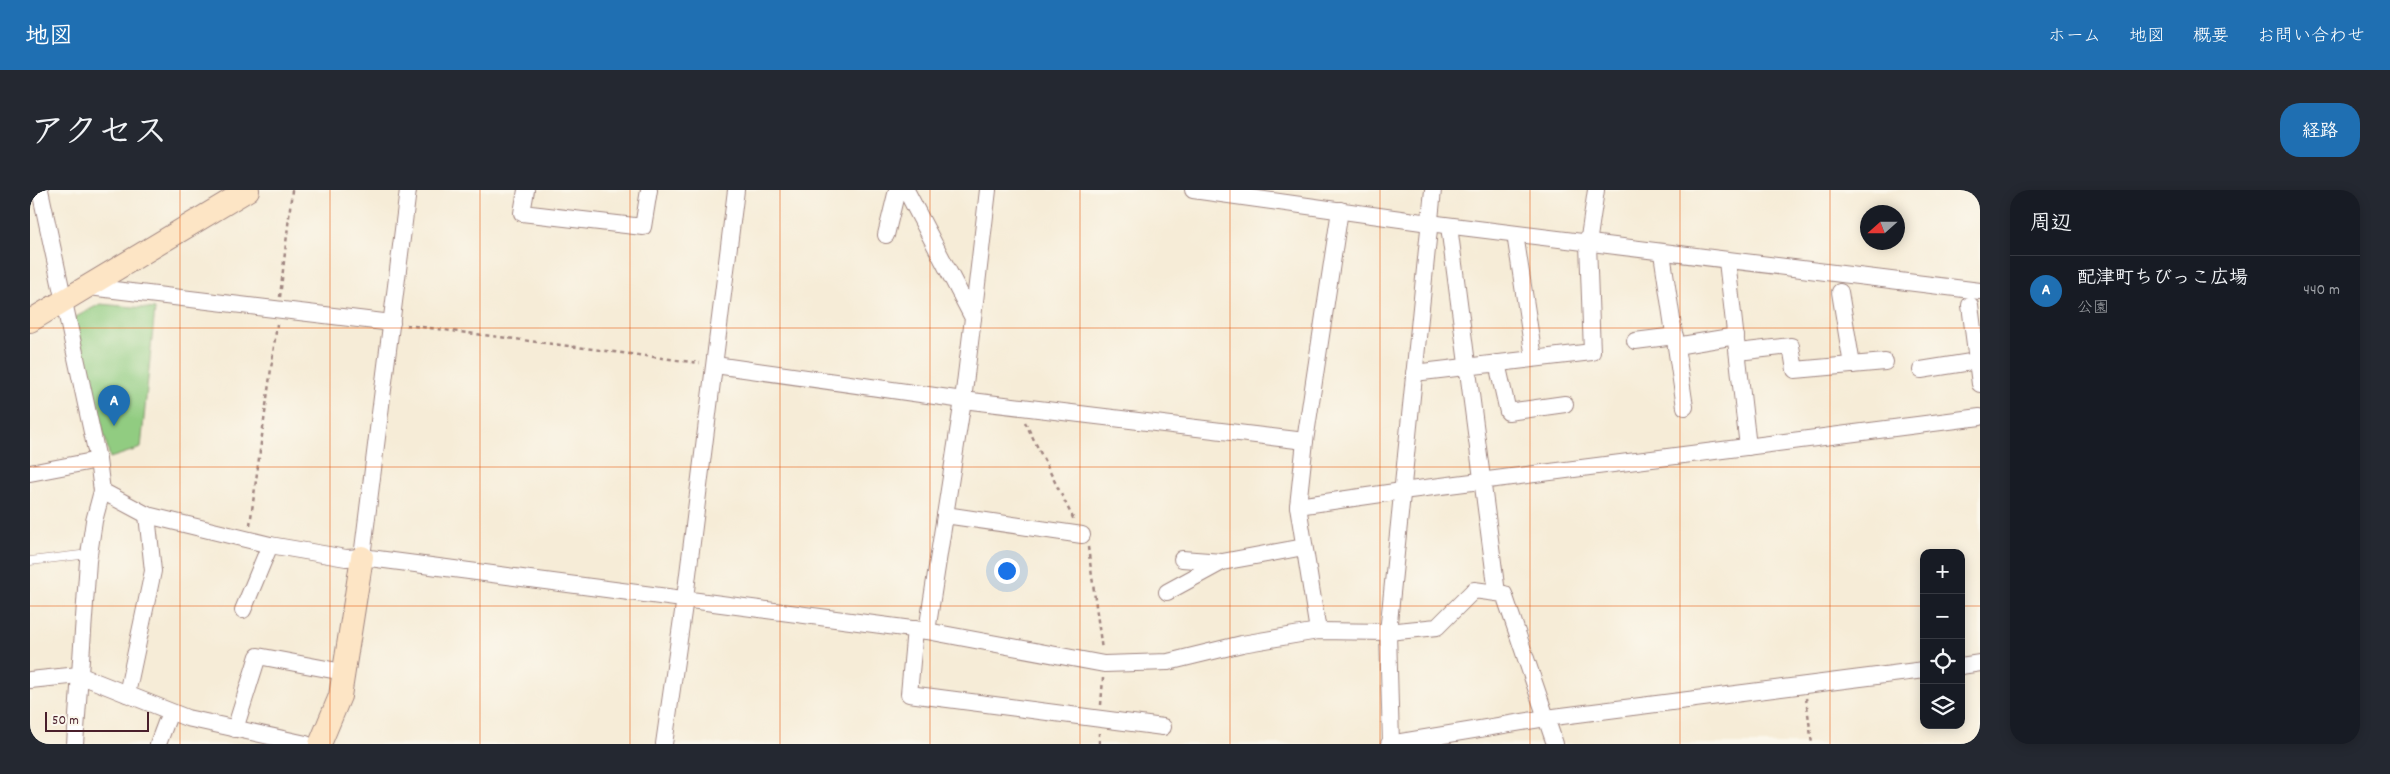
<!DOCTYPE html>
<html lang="ja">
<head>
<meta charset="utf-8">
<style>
  :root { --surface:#171b24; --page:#242831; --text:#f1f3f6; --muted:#9ea1a6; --line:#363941; --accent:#1f6fb2 }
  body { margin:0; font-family:Dekko,"Klee One",sans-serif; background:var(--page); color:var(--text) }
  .controls { position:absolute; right:15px; bottom:15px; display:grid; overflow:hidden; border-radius:10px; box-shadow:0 2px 12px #0003 }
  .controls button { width:45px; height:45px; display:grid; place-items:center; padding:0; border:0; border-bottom:1px solid var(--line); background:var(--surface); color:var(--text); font:25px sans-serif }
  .compass { position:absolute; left:1830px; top:15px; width:45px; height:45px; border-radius:50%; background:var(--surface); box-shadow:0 2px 12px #0003; rotate:249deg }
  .scale { position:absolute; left:15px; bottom:12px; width:104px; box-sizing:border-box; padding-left:5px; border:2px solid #4a1f2b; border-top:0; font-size:14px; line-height:18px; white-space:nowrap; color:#4a1f2b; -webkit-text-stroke:4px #fbf7ec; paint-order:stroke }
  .you { position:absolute; left:976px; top:380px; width:18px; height:18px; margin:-12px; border:4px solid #fff; border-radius:50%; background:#1a73e8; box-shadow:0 0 0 8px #1a73e833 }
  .badge { display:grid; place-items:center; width:32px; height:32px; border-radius:50%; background:var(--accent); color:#fff; font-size:16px; font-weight:700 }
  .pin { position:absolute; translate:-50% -41px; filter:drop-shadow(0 1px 2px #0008) }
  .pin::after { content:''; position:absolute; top:26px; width:18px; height:15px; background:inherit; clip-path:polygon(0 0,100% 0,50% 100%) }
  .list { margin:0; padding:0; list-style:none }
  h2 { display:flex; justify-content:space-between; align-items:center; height:65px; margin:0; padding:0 20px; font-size:21px }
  h2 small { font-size:16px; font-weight:400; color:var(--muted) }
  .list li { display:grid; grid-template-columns:32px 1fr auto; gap:15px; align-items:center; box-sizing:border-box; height:70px; padding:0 20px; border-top:1px solid var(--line) }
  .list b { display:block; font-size:19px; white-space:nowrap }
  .list p { margin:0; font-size:16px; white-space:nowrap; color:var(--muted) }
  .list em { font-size:16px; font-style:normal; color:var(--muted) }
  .icon { flex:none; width:28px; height:28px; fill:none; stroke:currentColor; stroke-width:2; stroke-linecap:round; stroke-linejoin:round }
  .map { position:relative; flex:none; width:1950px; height:554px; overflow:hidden; border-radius:20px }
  header { display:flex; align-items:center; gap:30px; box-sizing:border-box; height:70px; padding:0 25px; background:var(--accent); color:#fff }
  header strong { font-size:24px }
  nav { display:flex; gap:28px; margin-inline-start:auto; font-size:18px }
  .intro { display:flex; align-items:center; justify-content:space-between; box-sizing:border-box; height:120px; padding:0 30px }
  h1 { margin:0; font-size:35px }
  .button { padding:12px 22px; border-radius:20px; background:var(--accent); color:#fff; font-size:18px; font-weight:700 }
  main { display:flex; gap:30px; padding:0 30px }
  aside { flex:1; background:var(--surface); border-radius:20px; box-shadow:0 2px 12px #0003 }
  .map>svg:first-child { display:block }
</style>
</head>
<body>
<header>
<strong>地図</strong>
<nav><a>ホーム</a><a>地図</a><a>概要</a><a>お問い合わせ</a></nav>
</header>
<div class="intro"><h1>アクセス</h1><a class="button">経路</a></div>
<main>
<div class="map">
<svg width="1950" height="554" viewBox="0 0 1950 554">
  <rect width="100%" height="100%" fill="#fbf7ec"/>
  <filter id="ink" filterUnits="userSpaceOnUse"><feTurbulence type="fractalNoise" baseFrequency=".02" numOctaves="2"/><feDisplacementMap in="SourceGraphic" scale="10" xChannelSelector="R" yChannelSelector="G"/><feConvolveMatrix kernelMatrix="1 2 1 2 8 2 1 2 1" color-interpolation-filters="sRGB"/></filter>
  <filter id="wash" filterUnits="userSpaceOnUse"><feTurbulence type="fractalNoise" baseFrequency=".0096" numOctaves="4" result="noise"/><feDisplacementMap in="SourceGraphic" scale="20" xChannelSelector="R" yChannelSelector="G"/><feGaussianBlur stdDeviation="1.12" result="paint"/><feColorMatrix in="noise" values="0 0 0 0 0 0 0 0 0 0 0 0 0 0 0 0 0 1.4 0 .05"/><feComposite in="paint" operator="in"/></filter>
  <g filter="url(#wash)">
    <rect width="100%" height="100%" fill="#f6ecd7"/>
    <polygon fill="#91cc81" stroke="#6e7656" points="70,114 125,119 111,258 80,268 44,128"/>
  </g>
  <g filter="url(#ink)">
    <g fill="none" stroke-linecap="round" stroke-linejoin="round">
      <defs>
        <polyline id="lane" points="0,371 59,364"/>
        <g id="street">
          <polyline points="10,0 68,270 72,301 64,331 58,371 45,554"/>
          <polyline points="496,0 492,23 613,37 619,0"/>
          <polyline points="876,0 943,128 933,210 897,441"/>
          <polyline points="1163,0 1399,33 1950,101"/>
          <polyline points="1310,20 1275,251 1268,316 1372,301 1950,227"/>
          <polyline points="1419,36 1467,403"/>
          <polyline points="1485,44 1504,168"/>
          <polyline points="856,45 867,0"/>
          <polyline points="1632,63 1655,217"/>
          <polyline points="1697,71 1718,257"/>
          <polyline points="59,97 362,133"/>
          <polyline points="1810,102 1822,175"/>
          <polyline points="1940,115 1950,194"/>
          <polyline points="943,128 958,0"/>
          <polyline points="1605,151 1645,146"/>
          <polyline points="1646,156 1706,146"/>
          <polyline points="1708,162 1761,156 1765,180 1855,172"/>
          <polyline points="1467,173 1478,222 1535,214"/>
          <polyline points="685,175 933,210 1275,251"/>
          <polyline points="1891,180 1947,171"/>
          <polyline points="1384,183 1562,162 1558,54 1566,0"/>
          <polyline points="0,283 68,270"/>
          <polyline points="72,301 117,325 240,355 316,368 332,367 897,441 1074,474 1138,472 1212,454 1288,441 1358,442 1407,437 1444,400 1474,404 1525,554"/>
          <polyline points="1268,316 1288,441"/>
          <polyline points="915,325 1052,345"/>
          <polyline points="332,367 378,0"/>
          <polyline points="1152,369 1192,372"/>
          <polyline points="1137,402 1192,372 1274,357"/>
          <polyline points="213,420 240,355"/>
          <polyline points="885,439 879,504 1133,537"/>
          <polyline points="1931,476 1950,473"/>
          <polyline points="0,490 49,485 157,528 276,554"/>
          <polyline points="97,504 123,381 117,325"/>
          <polyline points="205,539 228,466 313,482"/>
          <polyline points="128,554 140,522"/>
          <polyline points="634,554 655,408 706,0"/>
          <polyline points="1359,554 1516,528 1894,480"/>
          <polyline points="1361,554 1358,442 1403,0"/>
        </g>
        <g id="secondary">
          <polyline points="0,131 218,0"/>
          <polyline points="290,554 310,506 332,367"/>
        </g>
      </defs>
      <use href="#lane" stroke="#a08681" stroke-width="9"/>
      <use href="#street" stroke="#a08681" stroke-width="18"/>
      <use href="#secondary" stroke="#a08681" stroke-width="24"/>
      <g stroke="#a08681" stroke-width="2.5" stroke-dasharray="4 4" stroke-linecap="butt">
        <polyline points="250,107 262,0"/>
        <polyline points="376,135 670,173"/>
        <polyline points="995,232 1044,330"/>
        <polyline points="220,335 247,134"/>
        <polyline points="1058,357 1072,460"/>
        <polyline points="1776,508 1782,554"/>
        <polyline points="1071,515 1073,488"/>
        <polyline points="1069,554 1069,543"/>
      </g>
      <use href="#lane" stroke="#fff" stroke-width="8"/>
      <use href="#street" stroke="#fff" stroke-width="16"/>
      <use href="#secondary" stroke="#fde5c5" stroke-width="22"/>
    </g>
  </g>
  <path fill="none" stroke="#e8590c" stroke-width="1" stroke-opacity="0.55" d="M150,0V554M300,0V554M450,0V554M600,0V554M750,0V554M900,0V554M1050,0V554M1200,0V554M1350,0V554M1500,0V554M1650,0V554M1800,0V554M0,138H1950M0,277H1950M0,416H1894M1931,416H1950"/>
</svg>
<div class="controls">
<button>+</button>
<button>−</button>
<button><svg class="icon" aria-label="locate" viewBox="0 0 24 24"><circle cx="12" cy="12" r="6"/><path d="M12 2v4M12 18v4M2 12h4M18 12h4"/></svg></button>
<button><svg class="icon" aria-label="layers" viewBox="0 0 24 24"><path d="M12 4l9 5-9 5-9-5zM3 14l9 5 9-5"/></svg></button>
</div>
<svg class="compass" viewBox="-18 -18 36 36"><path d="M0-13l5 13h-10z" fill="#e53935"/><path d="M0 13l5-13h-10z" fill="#9ea1a6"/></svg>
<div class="scale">50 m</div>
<div class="you"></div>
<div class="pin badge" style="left:84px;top:236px">A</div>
</div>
<aside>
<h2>周辺<small></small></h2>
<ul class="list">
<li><span class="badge">A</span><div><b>配津町ちびっこ広場</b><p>公園</p></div><em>440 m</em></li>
</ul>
</aside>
</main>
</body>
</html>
